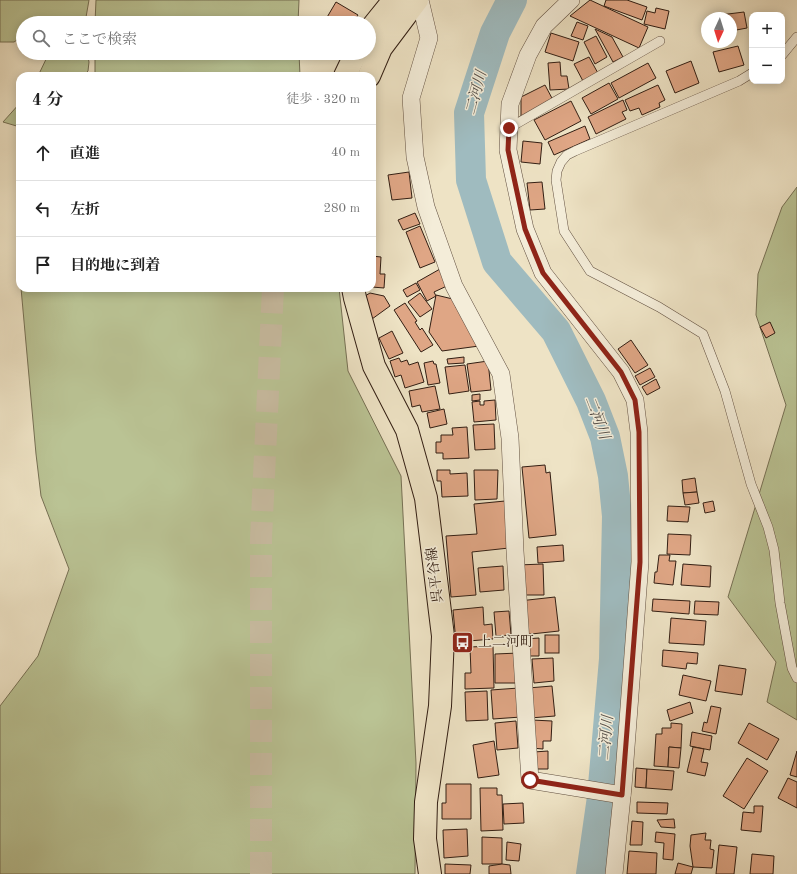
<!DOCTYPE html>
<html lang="ja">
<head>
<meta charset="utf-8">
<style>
  :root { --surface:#fff; --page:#f2f2f2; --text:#222; --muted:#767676; --line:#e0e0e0 }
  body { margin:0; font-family:"Old Standard TT","Noto Serif JP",serif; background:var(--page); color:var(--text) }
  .controls { position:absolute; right:12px; top:12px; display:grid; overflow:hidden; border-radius:8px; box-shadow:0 2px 10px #0003 }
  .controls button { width:36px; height:36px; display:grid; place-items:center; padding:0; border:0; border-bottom:1px solid var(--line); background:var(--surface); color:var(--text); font:20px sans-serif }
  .compass { position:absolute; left:701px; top:12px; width:36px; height:36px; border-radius:50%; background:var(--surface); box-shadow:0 2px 10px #0003; rotate:184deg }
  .stop { position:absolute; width:12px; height:12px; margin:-9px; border:3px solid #8f2418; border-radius:50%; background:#fff }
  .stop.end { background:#8f2418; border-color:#fff; box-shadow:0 1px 4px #0008 }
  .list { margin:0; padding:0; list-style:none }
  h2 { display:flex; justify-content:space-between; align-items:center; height:52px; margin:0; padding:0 16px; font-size:17px }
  h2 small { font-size:13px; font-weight:400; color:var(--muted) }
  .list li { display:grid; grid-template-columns:26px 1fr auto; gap:12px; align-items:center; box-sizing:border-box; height:56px; padding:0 16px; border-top:1px solid var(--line) }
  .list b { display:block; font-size:15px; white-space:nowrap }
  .list em { font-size:13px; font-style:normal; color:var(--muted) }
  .icon { flex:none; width:22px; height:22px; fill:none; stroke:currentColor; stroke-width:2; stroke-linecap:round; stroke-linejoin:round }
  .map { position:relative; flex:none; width:797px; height:874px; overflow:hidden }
  .search { position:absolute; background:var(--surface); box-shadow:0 2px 10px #0003; left:16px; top:16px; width:360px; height:44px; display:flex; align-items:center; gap:10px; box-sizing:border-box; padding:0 14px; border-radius:22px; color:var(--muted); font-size:15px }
  .panel { position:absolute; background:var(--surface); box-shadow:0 2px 10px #0003; left:16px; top:72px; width:360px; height:220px; border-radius:12px }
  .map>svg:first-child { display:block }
</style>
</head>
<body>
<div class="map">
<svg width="797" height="874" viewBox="0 0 797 874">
  <rect width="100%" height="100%" fill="#eee3c5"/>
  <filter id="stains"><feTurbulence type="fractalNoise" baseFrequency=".005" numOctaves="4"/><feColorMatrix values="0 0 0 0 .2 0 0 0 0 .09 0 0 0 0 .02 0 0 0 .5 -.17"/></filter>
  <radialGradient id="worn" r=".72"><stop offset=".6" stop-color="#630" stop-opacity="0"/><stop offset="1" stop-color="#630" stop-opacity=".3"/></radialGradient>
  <g fill="#bac394" stroke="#767054">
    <polygon points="0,0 89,0 85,23 23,23 23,36 14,42 0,42"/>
    <polygon points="96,0 299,0 298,23 95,23"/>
    <polygon points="49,53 87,53 89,62 88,71 83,76 38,76"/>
    <polygon points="95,53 299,53 300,76 94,76 95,73"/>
    <polygon points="20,103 20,127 3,122"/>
    <polygon points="797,187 797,720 767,702 776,662 728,597 786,405 756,315 758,274 782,207"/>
    <polygon points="21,288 339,288 348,371 401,476 416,763 415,874 0,874 0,706 38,656 69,569 41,496 36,454"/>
  </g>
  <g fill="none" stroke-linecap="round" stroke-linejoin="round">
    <polyline stroke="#9fbbbf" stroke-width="30" points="512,0 495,33 469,113 471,180 497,262 556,331 591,401 605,437 613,476 617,516 614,659 602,797 591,874"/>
  </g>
  <g fill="#dfa685" stroke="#321e13">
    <polygon points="590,0 648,27 639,48 570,16"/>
    <polygon points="606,0 627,0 647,7 642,20 604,6"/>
    <polygon points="336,2 358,15 353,23 332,23 326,19"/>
    <polygon points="656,8 669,11 665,29 644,24 647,11 655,13"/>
    <polygon points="744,12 747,28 731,31 731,18 721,18 720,15"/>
    <polygon points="577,22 588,26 583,40 571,36"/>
    <polygon points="595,29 612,37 623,57 613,62"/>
    <polygon points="551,33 579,42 573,61 545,52"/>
    <polygon points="596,36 607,57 595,64 584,42"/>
    <polygon points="738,46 744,65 719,72 713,52"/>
    <polygon points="589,57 599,75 584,83 574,64"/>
    <polygon points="691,61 699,83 675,93 666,71"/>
    <polygon points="560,62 561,76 567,76 569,89 550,90 548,63"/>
    <polygon points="648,63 656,78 619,98 611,83"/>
    <polygon points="609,83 618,99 591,114 582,98"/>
    <polygon points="545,85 554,102 521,118 521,97"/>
    <polygon points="658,85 665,100 659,103 660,107 642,115 639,108 630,111 625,100"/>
    <polygon points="623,100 627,110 622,112 626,119 596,134 588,117"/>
    <polygon points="571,101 581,121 545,140 534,120"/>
    <polygon points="585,126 590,139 554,155 548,142"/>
    <polygon points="523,141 542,143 540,164 521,162"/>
    <polygon points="409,172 412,198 392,200 388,175"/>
    <polygon points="542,182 545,209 530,210 527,183"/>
    <polygon points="415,213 420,224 403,230 398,220"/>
    <polygon points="420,226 435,262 420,268 406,232"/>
    <polygon points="372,256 381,257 380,274 385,274 384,288 372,287"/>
    <polygon points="440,269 449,285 434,292 436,296 427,301 417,282"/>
    <polygon points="416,283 420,290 407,297 403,290"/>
    <polygon points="370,293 384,296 390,306 372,319 365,296"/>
    <polygon points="420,293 432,309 420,317 408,302"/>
    <polygon points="436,295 457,300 456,308 462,309 479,346 442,351 429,332"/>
    <polygon points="405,303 417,321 415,322 420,330 422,328 433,345 421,352 394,310"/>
    <polygon points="770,322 775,333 766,338 760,327"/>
    <polygon points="392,331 403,353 389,359 379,338"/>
    <polygon points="631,340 648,365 635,373 618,349"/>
    <polygon points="464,357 464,363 448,364 447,359"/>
    <polygon points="399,358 401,362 407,360 409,365 418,362 424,382 405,388 401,375 395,377 390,361"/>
    <polygon points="433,361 434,364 436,364 440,383 428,385 424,363"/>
    <polygon points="488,361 491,390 471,392 467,364"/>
    <polygon points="465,365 469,391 449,394 445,367"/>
    <polygon points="650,368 655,377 640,385 635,376"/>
    <polygon points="656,379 660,388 647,395 642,387"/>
    <polygon points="435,386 440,409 422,412 420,405 412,407 409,391"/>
    <polygon points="480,394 480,400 472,401 472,395"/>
    <polygon points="495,400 496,420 474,422 472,402 480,401 480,405 484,405 484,401"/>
    <polygon points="444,409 447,424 430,428 427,413"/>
    <polygon points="494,424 495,449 475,450 473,425"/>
    <polygon points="467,427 469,458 443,459 443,453 436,453 436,442 441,442 441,435 453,435 452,428"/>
    <polygon points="545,465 546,473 550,472 556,535 529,538 522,467"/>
    <polygon points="437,470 450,470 450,474 467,473 468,496 442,497 441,481 437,481"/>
    <polygon points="474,470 498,470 497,499 475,500"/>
    <polygon points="695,478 697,492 683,493 682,480"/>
    <polygon points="697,492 699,503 685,505 683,493"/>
    <polygon points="505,501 509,548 472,552 476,595 451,597 446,536 477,534 474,504"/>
    <polygon points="713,501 715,511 705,513 703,503"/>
    <polygon points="668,506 690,507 688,522 667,521"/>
    <polygon points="668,534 691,535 690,555 667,554"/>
    <polygon points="563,545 564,561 538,563 537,547"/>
    <polygon points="659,555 670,555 669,561 676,561 673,585 654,583 655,572 657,572"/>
    <polygon points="543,564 544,595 519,595 518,565"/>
    <polygon points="683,564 711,566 710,587 681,585"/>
    <polygon points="503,566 504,590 480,592 478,568"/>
    <polygon points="555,597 559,631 522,635 519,601"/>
    <polygon points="653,599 690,601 689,614 652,611"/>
    <polygon points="695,601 719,602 718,615 694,614"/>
    <polygon points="483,607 484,625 492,624 493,639 456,642 453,610"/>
    <polygon points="509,611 511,635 496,636 494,612"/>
    <polygon points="671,618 706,621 704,645 669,643"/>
    <rect x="545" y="635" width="14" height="18"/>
    <polygon points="539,638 539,656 525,656 524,639"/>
    <polygon points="493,646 494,688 465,689 465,673 471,673 470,647"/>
    <polygon points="663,650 698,653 697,664 687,663 686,669 662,666"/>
    <polygon points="519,653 520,683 495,683 495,654"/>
    <polygon points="553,658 554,681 534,683 532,659"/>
    <polygon points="719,665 746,669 742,695 715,691"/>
    <polygon points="683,675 711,681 706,701 679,695"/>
    <polygon points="552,686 555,716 530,718 528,688"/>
    <polygon points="519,688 521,717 493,719 491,690"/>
    <polygon points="487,691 488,720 466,721 465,692"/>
    <polygon points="690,702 693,713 670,721 667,710"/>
    <polygon points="711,706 721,708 716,734 702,731 704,722 707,723"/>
    <polygon points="532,720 552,721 551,741 543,741 543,749 531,748"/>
    <polygon points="516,721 518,748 497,750 495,723"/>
    <polygon points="671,723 682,724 681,748 669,747 668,767 654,766 656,734 662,734 662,728 671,728"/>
    <polygon points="749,723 779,739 767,760 738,743"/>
    <polygon points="692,732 712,736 710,750 690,746"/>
    <polygon points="494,741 499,775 478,778 473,745"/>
    <polygon points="669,747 681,748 679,768 668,767"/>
    <polygon points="693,747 704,749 701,762 708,763 705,776 687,772"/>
    <polygon points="548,751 548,769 534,769 534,752"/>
    <polygon points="797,751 797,777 790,775"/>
    <polygon points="747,758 768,771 744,809 723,796"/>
    <polygon points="636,768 647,769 646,788 635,787"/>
    <polygon points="647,769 674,771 672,790 646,788"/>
    <polygon points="788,778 797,782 797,808 778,798"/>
    <polygon points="446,784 471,784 471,819 442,819 442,803 446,803"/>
    <polygon points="480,788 497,788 497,795 502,795 503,830 481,831"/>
    <polygon points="637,802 668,803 667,814 637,813"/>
    <polygon points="523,803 524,823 504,824 503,804"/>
    <polygon points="754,806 763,806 761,832 741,830 743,812 754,813"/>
    <polygon points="674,819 675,828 661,827 657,820"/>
    <polygon points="632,821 643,822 642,845 630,845"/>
    <polygon points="467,829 468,856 444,858 443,830"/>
    <polygon points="656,832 675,834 673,860 663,859 664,843 655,842"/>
    <polygon points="706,833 705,840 711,840 710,849 714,850 712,868 693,867 690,846 691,835"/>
    <polygon points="482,837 502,838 502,864 482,864"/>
    <polygon points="507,842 521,844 519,861 506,860"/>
    <polygon points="719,845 737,847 734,874 716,874"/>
    <polygon points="629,851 657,853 656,874 627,874"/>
    <polygon points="752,854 774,856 773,874 750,874"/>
    <polygon points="678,863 693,867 691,874 675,874"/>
    <polygon points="445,864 471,865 470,874 445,874"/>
    <polygon points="502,864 510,865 511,874 489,874 489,866"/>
  </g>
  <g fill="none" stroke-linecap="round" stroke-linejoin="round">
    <polyline stroke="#c8bca1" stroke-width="22" stroke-dasharray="22 11" stroke-linecap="butt" points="261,874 261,538 273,288"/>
    <defs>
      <g id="service">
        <polyline points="782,55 797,37"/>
        <polyline points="752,73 739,81 575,151 567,155 561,162 557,171 556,180 564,231 590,271 659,307 703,334 725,391 751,484 768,527 774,550 780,603 792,668 797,678"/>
        <polyline points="509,128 660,41"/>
      </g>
      <g id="minor">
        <polyline points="420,0 429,38 411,98 415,157 426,207 454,286 501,374 510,438 515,551 530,780 622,795"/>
        <polyline points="571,0 544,26 528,55 510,104 508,150 525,229 543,273 621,372 635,400 639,432 640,562 623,787 614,874"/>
      </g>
      <g id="primary">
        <polyline points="369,31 394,0"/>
        <polyline points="345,76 356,53"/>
        <polyline points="369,76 381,48 417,0"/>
        <polyline points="353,288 355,298 374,366 407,430 426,498 443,636 440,706 426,802 425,839 430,874"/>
      </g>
    </defs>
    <use href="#service" stroke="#614f40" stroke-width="10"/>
    <use href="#minor" stroke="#614f40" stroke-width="18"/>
    <use href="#primary" stroke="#321e13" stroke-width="24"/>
    <use href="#service" stroke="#f4edd9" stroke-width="9"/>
    <use href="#minor" stroke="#f4edd9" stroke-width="17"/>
    <use href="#primary" stroke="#eee3c5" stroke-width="22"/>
  </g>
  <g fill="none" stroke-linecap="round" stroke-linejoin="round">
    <polyline stroke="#8f2418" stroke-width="5" points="509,128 508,150 525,229 543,273 621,372 635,400 639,432 640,562 622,795 530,780"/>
  </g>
  <defs>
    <symbol id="bus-square" viewBox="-11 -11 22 22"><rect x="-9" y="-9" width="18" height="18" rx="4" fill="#8f2418" stroke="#f4edd9"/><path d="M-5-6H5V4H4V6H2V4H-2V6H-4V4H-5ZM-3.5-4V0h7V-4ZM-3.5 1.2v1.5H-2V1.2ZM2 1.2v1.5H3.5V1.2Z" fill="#fff"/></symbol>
  </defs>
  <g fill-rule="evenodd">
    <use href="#bus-square" x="450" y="630" width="25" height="25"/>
  </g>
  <g text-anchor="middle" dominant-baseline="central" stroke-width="3" stroke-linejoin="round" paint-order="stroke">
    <g font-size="14" fill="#321e13" stroke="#f4edd9">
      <text transform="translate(435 575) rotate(-97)">呉平谷線</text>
    </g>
    <g font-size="14" fill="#321e13" stroke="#f4edd9" text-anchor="start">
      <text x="478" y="642">上二河町</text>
    </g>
    <g font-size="15" font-style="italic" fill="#534d47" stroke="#f4edd9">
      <text transform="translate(477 93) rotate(-75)">二河川</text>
      <text transform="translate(596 418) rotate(69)">二河川</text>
      <text transform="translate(607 738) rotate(-85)">二河川</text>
    </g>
  </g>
  <rect width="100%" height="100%" filter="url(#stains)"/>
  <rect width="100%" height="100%" fill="url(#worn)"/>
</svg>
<div class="controls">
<button>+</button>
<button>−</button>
</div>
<svg class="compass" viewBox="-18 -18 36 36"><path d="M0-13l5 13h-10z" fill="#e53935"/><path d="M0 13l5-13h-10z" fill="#767676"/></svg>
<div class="stop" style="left:530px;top:780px"></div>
<div class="stop end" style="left:509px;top:128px"></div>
<div class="search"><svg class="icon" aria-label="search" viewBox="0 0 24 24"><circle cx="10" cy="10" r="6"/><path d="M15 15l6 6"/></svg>ここで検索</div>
<section class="panel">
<h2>4 分<small>徒歩 · 320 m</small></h2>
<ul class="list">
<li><svg class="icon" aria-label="ahead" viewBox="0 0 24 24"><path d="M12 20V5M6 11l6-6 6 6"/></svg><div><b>直進</b></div><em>40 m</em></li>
<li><svg class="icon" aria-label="left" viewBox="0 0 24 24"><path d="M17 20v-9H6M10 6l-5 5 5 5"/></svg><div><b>左折</b></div><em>280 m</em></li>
<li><svg class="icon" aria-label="arrive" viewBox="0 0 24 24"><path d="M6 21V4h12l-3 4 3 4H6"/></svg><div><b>目的地に到着</b></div></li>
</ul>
</section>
</div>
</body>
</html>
